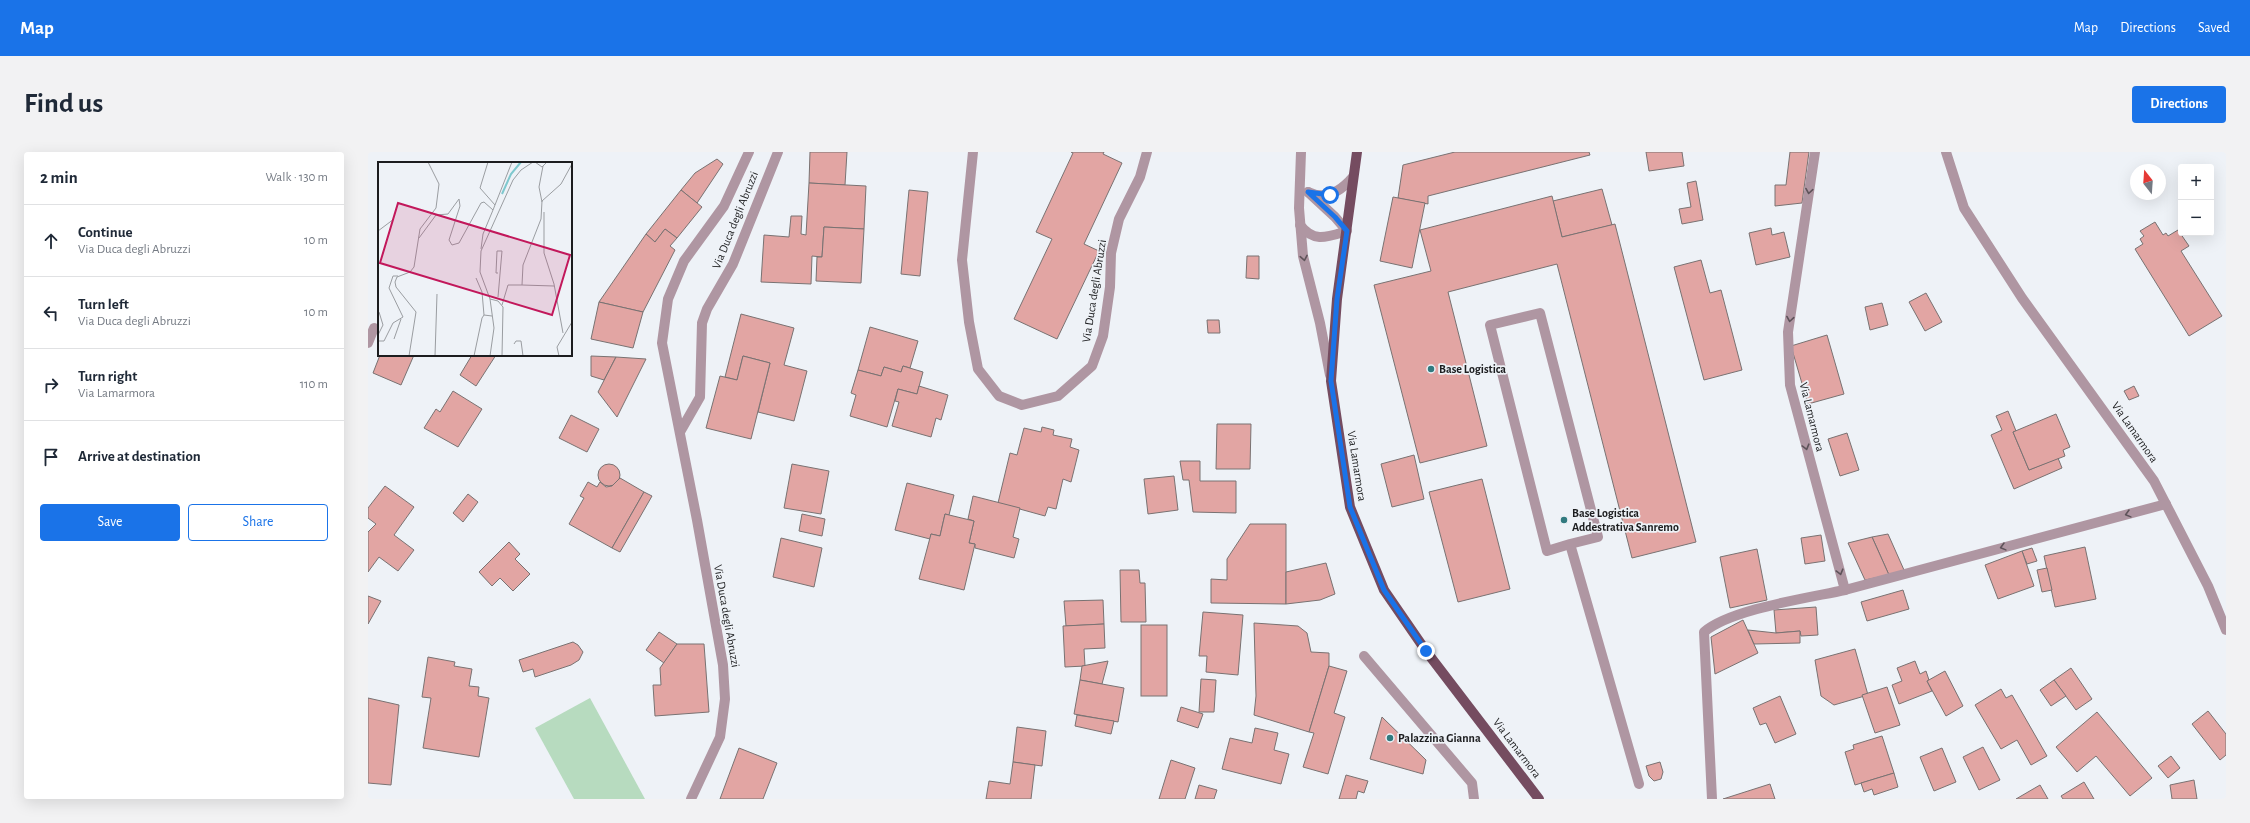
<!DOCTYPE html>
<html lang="en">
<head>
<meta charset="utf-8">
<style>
  :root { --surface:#fff; --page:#f2f2f3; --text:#1f2937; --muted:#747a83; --line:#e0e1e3; --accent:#1a73e8 }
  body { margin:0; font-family:"Alegreya Sans",sans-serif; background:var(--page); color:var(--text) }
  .controls { position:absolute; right:12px; top:12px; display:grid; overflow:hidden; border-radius:4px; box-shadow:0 4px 16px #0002 }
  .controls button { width:36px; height:36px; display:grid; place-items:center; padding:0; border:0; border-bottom:1px solid var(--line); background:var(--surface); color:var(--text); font:20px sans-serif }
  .compass { position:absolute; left:1762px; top:12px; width:36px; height:36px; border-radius:50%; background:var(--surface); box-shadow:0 4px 16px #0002; rotate:343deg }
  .stop { position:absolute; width:12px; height:12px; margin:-9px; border:3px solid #1a73e8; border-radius:50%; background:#fff }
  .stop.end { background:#1a73e8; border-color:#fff; box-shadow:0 1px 4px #0008 }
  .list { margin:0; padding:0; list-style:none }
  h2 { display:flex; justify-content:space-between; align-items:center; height:52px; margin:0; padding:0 16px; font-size:17px }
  h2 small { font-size:13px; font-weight:400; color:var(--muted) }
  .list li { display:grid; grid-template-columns:26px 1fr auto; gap:12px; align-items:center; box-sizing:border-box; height:72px; padding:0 16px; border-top:1px solid var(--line) }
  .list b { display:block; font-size:15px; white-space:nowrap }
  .list p { margin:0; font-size:13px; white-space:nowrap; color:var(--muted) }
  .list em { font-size:13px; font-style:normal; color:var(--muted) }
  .actions { display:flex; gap:8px; padding:12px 16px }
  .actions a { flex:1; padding:9px 0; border:1px solid var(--accent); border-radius:4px; text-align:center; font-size:14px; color:var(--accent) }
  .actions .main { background:var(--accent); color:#fff }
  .icon { flex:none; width:22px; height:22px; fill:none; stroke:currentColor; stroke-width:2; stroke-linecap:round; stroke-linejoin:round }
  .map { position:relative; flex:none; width:1858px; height:647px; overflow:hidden; border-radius:4px }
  header { display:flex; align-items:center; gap:24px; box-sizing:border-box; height:56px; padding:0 20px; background:var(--accent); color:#fff }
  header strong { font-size:19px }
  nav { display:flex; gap:22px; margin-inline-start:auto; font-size:14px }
  .intro { display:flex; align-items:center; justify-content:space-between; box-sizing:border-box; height:96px; padding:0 24px }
  h1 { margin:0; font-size:28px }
  .button { padding:10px 18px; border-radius:4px; background:var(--accent); color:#fff; font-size:14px; font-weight:700 }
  main { display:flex; gap:24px; padding:0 24px }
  aside { flex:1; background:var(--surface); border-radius:4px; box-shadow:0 4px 16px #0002 }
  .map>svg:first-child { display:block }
</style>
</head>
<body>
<header>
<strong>Map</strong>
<nav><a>Map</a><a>Directions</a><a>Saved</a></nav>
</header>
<div class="intro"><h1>Find us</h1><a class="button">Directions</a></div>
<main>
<aside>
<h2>2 min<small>Walk · 130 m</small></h2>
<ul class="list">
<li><svg class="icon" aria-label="ahead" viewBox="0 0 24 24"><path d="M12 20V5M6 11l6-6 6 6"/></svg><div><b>Continue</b><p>Via Duca degli Abruzzi</p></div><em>10 m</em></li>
<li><svg class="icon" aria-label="left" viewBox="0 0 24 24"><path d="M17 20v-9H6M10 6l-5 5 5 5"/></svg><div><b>Turn left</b><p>Via Duca degli Abruzzi</p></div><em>10 m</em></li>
<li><svg class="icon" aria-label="right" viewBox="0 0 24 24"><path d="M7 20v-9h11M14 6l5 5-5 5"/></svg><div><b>Turn right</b><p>Via Lamarmora</p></div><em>110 m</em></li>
<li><svg class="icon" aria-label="arrive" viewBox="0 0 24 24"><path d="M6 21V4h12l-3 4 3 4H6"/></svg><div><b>Arrive at destination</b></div></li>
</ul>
<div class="actions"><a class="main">Save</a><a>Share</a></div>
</aside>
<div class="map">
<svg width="1858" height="647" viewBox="0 0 1858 647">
  <rect width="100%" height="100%" fill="#eef2f7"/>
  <polygon fill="#b7dbbf" points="222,546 277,647 206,647 167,576"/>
  <g fill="#e2a5a3" stroke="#797272">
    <polygon points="442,0 479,0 477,33 441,31"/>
    <polygon points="703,0 736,0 735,2 754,11 716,92 731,99 689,187 646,167 684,87 668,80 705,1"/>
    <polygon points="1087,0 1221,0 1222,3 1060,44 1060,52 1030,46 1035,13"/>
    <polygon points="1278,0 1314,0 1316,14 1281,19"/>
    <polygon points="1422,0 1441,0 1434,51 1407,54 1407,33 1418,33"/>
    <polygon points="349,7 355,12 329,51 313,38 327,21"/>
    <polygon points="1328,29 1335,68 1314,72 1311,57 1323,55 1319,31"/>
    <polygon points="441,31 498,34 496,77 456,75 454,105 444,104 443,132 393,130 396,83 421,85 423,64 434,64 433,82 438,83"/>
    <polygon points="1234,37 1244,73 1194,85 1185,49"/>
    <polygon points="313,38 334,55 309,86 297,77 287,90 278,82"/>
    <polygon points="541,38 560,40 552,124 533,122"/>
    <polygon points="1184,44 1194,85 1247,72 1328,390 1264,406 1189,112 1080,140 1119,294 1052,311 1006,133 1063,119 1052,78"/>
    <polygon points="1025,45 1057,51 1044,116 1012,109"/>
    <polygon points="1787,70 1795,83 1798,81 1800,84 1810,78 1821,94 1813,99 1854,164 1821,184 1767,97 1775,92 1772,87 1776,84 1772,79"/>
    <polygon points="456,75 496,77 493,131 448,129 449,105 454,105"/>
    <polygon points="1403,76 1404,83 1416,80 1422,105 1388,113 1381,81"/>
    <polygon points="297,77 309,86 302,94 307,98 275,160 231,150 278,82 287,90"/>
    <polygon points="879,104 891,104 891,127 878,126"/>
    <polygon points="1333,108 1342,141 1353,138 1374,218 1336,228 1306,115"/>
    <polygon points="1558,141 1574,170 1557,179 1541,150"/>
    <polygon points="231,150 275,160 265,196 223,187"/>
    <polygon points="1514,151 1520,173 1502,178 1497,155"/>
    <polygon points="373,162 426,176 416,213 439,219 426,269 390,260 402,211 375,204 369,228 357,225"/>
    <polygon points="839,168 851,168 852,181 840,181"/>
    <polygon points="502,175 550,189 542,216 535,214 533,220 516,215 513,224 490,218"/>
    <polygon points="1459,183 1476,242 1440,252 1423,194"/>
    <polygon points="12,203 46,203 33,233 5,221"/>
    <polygon points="104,203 128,203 108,234 92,223"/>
    <polygon points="223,204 248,205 236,228 223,224"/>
    <polygon points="375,204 402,211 383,287 338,276 352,224 369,228"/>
    <polygon points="248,205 278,207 249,265 230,240"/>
    <polygon points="535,214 555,220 549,242 530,237 519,275 482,264 488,243 483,241 490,218 513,224 516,215 533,220"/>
    <polygon points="551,234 580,243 573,268 568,266 563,285 524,274 531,250 527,249 530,237 549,242"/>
    <polygon points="1766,234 1771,244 1761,248 1756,239"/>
    <polygon points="85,239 114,257 90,295 56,276 68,257 72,260"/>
    <polygon points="1640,259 1648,279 1645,280 1661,318 1690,306 1694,316 1646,337 1623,283 1634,278 1628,264"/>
    <polygon points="1688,262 1702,295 1695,298 1697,304 1661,318 1645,280"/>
    <polygon points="203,263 231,277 219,300 191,286"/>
    <polygon points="849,272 883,272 882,317 848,317"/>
    <polygon points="674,275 686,278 685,283 704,287 702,295 711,298 703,330 695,327 688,357 680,355 677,364 630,351 642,301 649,303 656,276 673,280"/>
    <polygon points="1479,281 1491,318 1472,324 1460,287"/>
    <polygon points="1046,303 1056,347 1024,355 1013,312"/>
    <polygon points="812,309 832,309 832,329 868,329 868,361 825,360 821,328 815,328"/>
    <circle cx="241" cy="323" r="11"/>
    <polygon points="424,312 461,319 453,362 416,356"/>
    <polygon points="806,324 810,358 780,362 776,327"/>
    <polygon points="252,326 276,340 244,396 201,372 216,346 212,344 220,330 229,335 232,330 238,335 244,334"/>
    <polygon points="1114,327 1142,437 1090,450 1061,340"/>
    <polygon points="539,331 586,343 581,363 577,362 572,384 563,382 562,387 527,378"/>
    <polygon points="17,334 46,355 26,383 46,398 30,419 11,405 0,420 0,380 8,372 0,366 0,356"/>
    <polygon points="276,340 284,344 252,400 244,396"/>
    <polygon points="100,342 110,350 95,370 85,361"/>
    <polygon points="605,344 652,356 645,385 651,387 646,406 607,396 607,392 601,391 606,369 600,367"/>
    <polygon points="434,362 457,367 454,384 431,379"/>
    <polygon points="577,362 606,369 601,391 607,392 596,438 551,427 563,382 572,384"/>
    <polygon points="882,372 918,372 918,452 843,451 843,427 859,428 859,407"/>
    <polygon points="1520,382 1536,418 1521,423 1504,385"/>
    <polygon points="1453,383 1457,409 1437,412 1433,386"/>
    <polygon points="1504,385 1521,423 1497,428 1480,391"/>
    <polygon points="413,386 454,396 446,435 405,425"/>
    <polygon points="141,390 152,402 147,407 162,422 145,439 132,426 124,434 111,420"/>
    <polygon points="1717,395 1728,447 1687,455 1676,404"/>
    <polygon points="1664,396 1669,409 1659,412 1654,399"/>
    <polygon points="1389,397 1399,448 1362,456 1352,405"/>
    <polygon points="1654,399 1666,434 1630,447 1617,413"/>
    <polygon points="958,411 967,442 952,448 918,452 918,420"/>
    <polygon points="1679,416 1684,438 1674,440 1669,418"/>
    <polygon points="752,418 771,418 772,431 777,431 778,470 753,470"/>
    <polygon points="1535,438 1541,457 1499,469 1493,450"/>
    <polygon points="0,444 13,449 0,472"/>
    <polygon points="735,448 736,472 698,474 696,449"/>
    <polygon points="1448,455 1450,483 1433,484 1432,479 1408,481 1406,458"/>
    <polygon points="835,460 875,463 870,523 838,520 839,504 831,504"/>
    <polygon points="1375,468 1390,501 1347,522 1343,485"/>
    <polygon points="886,471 930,474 939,481 943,500 961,501 961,514 941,580 886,563 888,544"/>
    <polygon points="736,472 737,496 716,497 717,514 697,515 695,474"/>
    <rect x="773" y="473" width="26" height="71"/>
    <polygon points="1380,478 1408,481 1432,479 1432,491 1386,492"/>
    <polygon points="291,480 309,492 296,511 278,498"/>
    <polygon points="205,490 210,493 215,500 211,508 203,513 167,525 165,517 155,520 151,508"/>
    <polygon points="309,492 336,492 341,560 287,564 285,533 293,533 292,516"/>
    <polygon points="1487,497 1500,543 1466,553 1453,544 1447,508"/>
    <polygon points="60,505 87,510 86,514 104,517 101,534 111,535 110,544 121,546 111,605 55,596 63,546 54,545"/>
    <polygon points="740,509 734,532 712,528 714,514"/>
    <polygon points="1547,509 1552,522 1558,519 1561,528 1559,529 1564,539 1531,552 1524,533 1534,529 1529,516"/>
    <polygon points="961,514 979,519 966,561 977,565 960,622 935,615 946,581 941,580"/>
    <polygon points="1703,516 1724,547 1708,558 1686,528"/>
    <polygon points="1577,519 1595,554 1578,564 1559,529"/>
    <polygon points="833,527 848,528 846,560 831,560"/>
    <polygon points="712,528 756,536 750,570 706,562"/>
    <polygon points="1686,528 1698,544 1683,554 1672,538"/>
    <polygon points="1519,535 1532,573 1507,581 1494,543"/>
    <polygon points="1633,537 1638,546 1644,543 1679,604 1663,613 1649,588 1633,597 1607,553"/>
    <polygon points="1412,544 1428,582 1407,591 1398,571 1392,573 1385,556"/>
    <polygon points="0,546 31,553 23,633 0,631"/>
    <polygon points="813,555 835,562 830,576 809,569"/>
    <polygon points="1840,559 1858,582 1858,603 1852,608 1824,572"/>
    <polygon points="1729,560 1784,626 1762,644 1728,604 1709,620 1688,595"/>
    <polygon points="709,563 746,569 743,582 707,574"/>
    <polygon points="1014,565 1058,608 1055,622 1002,607"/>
    <polygon points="649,575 678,579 674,614 645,610"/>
    <polygon points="887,576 910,581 906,598 921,602 913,632 854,617 862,586 884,591"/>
    <polygon points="1514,584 1526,621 1487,633 1477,600 1486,597 1485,593"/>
    <polygon points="1615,595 1632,628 1611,638 1595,605"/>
    <polygon points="371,596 409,611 395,647 352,647"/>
    <polygon points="1574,596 1588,630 1566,639 1552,605"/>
    <polygon points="1803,604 1812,616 1800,626 1790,614"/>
    <polygon points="803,608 827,616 817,647 791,647"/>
    <polygon points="645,610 667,613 663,647 618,647 621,629 642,632"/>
    <polygon points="1292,610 1295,620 1293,627 1286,629 1281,624 1278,614"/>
    <polygon points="1526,621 1530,635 1506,643 1504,637 1496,640 1493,631"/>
    <polygon points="978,623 1000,629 996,641 990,639 988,647 971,647"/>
    <polygon points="1826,628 1829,647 1804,647 1802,633"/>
    <polygon points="1716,630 1726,647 1695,647 1693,644"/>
    <polygon points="1402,632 1407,647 1355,647"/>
    <polygon points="831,633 849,638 846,647 827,647"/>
    <polygon points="1672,633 1680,647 1648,647"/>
  </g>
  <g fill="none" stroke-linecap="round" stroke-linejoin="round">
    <g stroke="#af96a2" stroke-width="10">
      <polyline points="605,0 594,108 601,170 610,217 631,244 654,253 690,244 724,214 735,184 742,135 743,101 751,67 772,25 779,0"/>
      <polyline points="933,0 931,56 935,104 952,171 962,223"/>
      <polyline points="1578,0 1596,56 1654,146 1786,329 1840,434 1858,478"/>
      <path d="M940,40C958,49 973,39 985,25"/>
      <path d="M932,73C946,91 959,85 979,79L967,65L940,40"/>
      <polyline points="0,191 6,176"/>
      <polyline points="312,280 332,245 334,171 339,157 365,112 410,0"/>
      <polyline points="1202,392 1179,399 1122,173 1172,161 1230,385 1202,392 1271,632"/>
      <polyline points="1477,438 1798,352"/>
      <polyline points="996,504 1104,631 1106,647"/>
      <polyline points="323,647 352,585 357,547 355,513 329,368 294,191 300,147 316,109 356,54 381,0"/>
      <path d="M1344,647L1336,480C1363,457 1440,446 1477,438L1422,233L1420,180L1447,0"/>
    </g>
    <polyline stroke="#754c60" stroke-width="10" points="989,0 969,147 963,229 982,355 1016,438 1058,499 1171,647"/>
  </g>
  <defs><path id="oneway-chevron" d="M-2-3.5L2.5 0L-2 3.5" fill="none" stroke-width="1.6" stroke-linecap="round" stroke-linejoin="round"/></defs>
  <g stroke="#5e535a">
    <use href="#oneway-chevron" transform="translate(1441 39) rotate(99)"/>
    <use href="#oneway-chevron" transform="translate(936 106) rotate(79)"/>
    <use href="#oneway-chevron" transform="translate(1422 167) rotate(99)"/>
    <use href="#oneway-chevron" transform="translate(1438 295) rotate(75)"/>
    <use href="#oneway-chevron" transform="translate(1760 362) rotate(165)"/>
    <use href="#oneway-chevron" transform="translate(1635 395) rotate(165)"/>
    <use href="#oneway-chevron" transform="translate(1472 420) rotate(75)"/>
  </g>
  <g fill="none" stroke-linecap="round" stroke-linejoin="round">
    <polyline stroke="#1a73e8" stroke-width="5" points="962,43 940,40 967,65 979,79 969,147 963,229 982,355 1016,438 1058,499"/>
  </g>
  <g fill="#317a7f" stroke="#eef2f7" stroke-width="1.5">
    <circle cx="1063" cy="217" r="4"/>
    <circle cx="1196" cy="368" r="4"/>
    <circle cx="1022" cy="586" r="4"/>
  </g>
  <g text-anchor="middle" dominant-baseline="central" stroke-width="3.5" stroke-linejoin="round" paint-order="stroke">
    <g font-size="12" fill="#1c1d1f" stroke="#eef2f7">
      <text transform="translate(367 68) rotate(-68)">Via Duca degli Abruzzi</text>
      <text transform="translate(726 139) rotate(-81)">Via Duca degli Abruzzi</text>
      <text transform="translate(1444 265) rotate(76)">Via Lamarmora</text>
      <text transform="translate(1767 280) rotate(55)">Via Lamarmora</text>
      <text transform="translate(989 314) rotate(81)">Via Lamarmora</text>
      <text transform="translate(359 464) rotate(80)">Via Duca degli Abruzzi</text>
      <text transform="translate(1149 596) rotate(53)">Via Lamarmora</text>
    </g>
    <g font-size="12" font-weight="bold" fill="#1c1d1f" stroke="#eef2f7" text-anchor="start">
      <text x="1071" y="217">Base Logistica</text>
      <text x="1204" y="361">Base Logistica<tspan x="1204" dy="14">Addestrativa Sanremo</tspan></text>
      <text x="1030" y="586">Palazzina Gianna</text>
    </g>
  </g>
  <g transform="translate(10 10)">
    <rect width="194" height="194" fill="#eef2f7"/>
    <path fill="none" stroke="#7fc8ce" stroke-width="2" d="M124,32L133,12L143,0"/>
    <path fill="none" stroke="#9a9da1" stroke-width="1" d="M110,0L102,26L117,43M157,0L164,5L169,0M164,40L161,25L165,4M115,48L134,0M166,50V91L176,122L185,171M0,69L16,57M41,76L58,53L70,52L81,37L82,44L71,78L74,83L81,81L103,41L106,40L115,48L105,72L103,87M98,116L104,130L106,153M144,123L176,124M120,135L124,89H119L118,111H120M112,137L120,139L125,145L124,194M124,143L130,123H144L145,103L163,57L164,39L183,22L194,2M0,173L5,163L1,150M16,177L23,157M0,179H6L15,161L25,155L11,126L15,114H20M136,182L138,179H143L145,194M31,194L38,150L18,125L17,120L19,115L32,110L36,105L42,67L58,46L61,22L50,0M57,194L59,132M96,194L104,156L106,153L114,154M112,194L116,166L112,137L102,110L103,89L135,18L143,8L155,0M181,194L179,185L194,160"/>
    <path fill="#c2185b" fill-opacity="0.15" stroke="#c2185b" stroke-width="2" d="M20,41L192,93L174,153L2,101Z"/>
    <rect width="194" height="194" fill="none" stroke="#1c1d1f" stroke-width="2"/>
  </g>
</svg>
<div class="controls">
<button>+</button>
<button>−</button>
</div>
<svg class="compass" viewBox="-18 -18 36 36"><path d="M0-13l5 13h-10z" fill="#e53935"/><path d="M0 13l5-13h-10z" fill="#747a83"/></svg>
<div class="stop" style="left:962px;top:43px"></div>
<div class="stop end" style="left:1058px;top:499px"></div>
</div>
</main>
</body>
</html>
